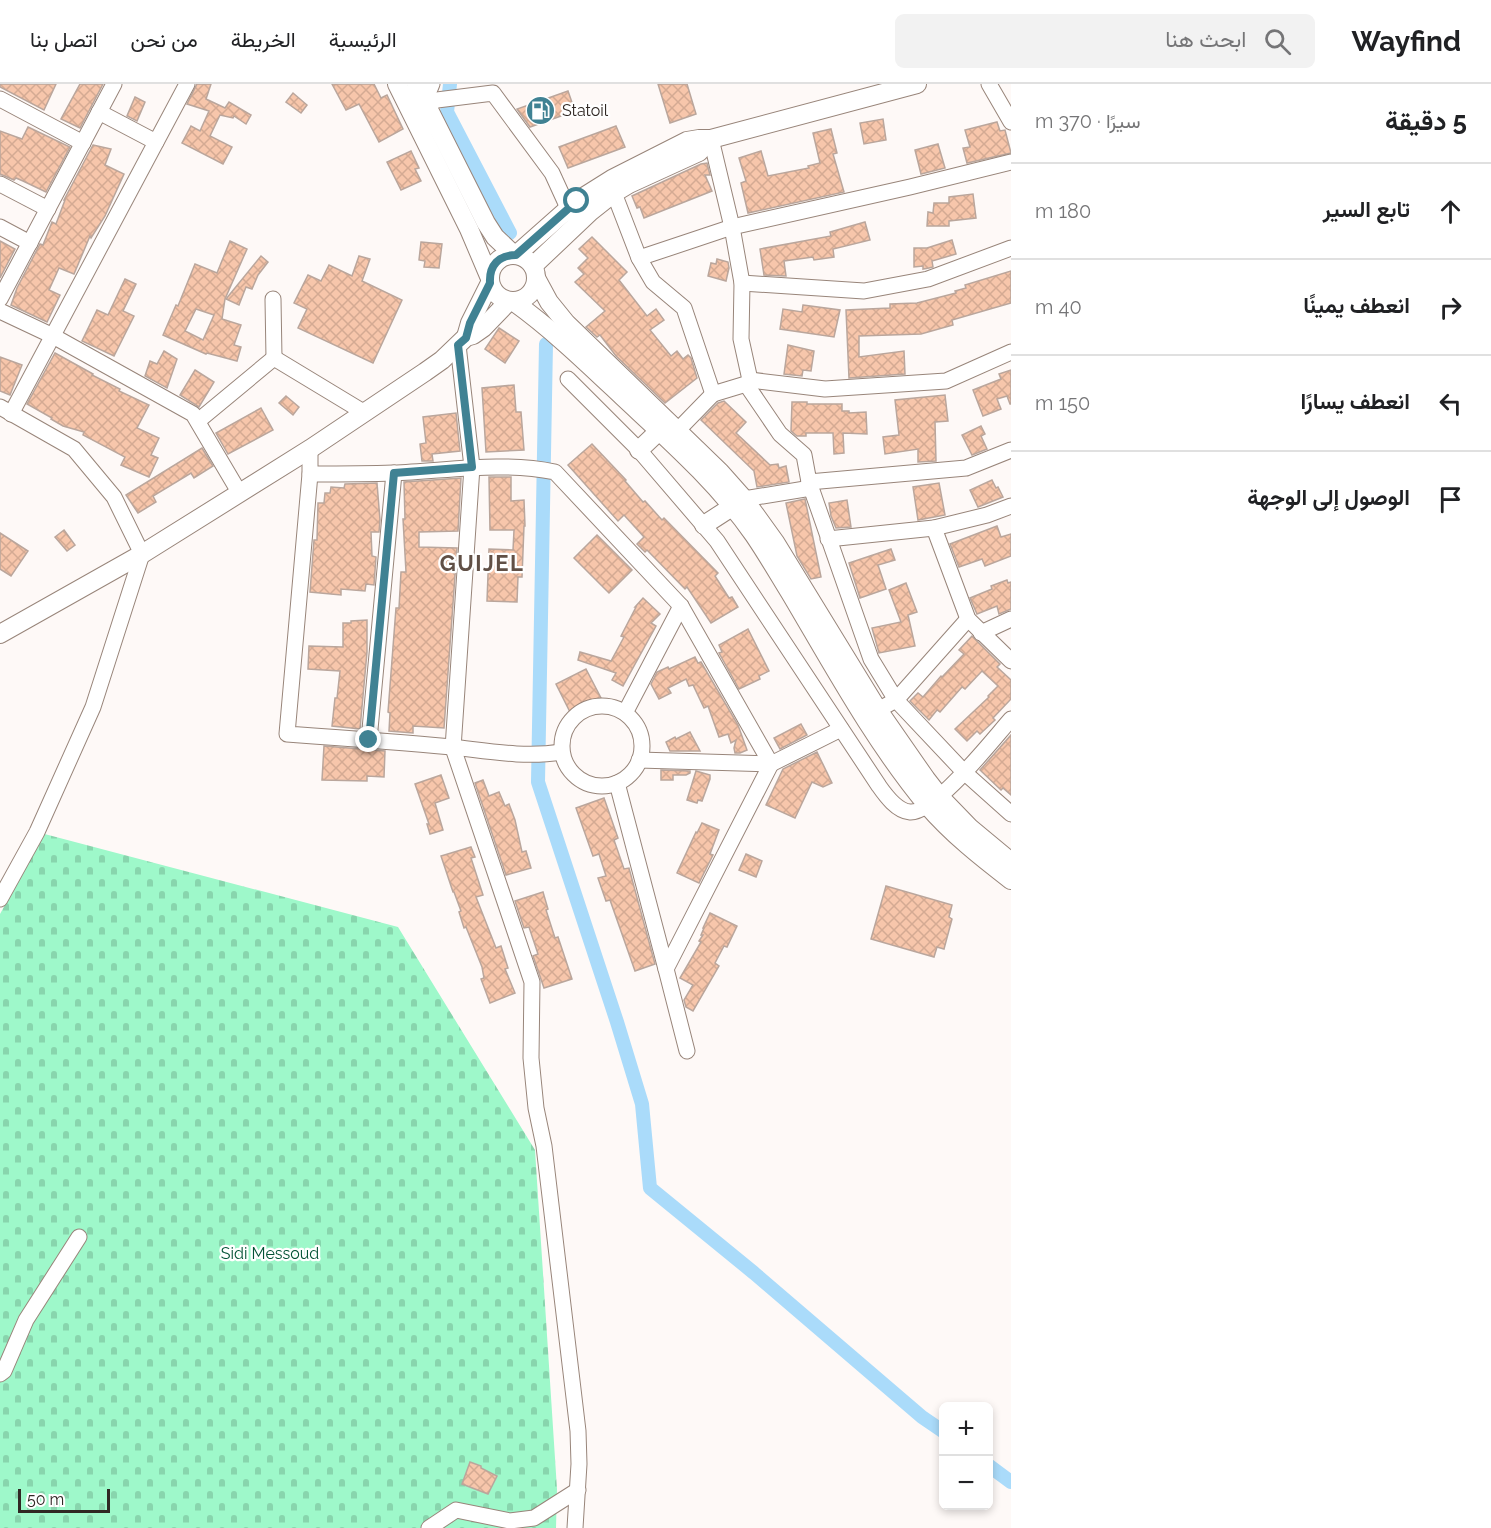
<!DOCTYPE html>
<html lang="ar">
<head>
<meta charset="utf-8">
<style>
  :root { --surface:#fff; --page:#f2f2f2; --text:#202124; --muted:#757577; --line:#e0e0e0 }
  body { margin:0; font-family:Raleway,Vazirmatn,sans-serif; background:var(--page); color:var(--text); direction:rtl }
  .controls { position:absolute; right:18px; bottom:18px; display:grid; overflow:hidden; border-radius:9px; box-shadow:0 3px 9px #0003 }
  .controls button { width:54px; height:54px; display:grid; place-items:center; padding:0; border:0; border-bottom:2px solid var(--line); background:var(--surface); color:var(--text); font:30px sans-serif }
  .scale { position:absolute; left:18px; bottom:15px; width:92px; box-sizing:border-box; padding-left:6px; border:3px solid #302824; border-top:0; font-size:16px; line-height:21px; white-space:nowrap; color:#302824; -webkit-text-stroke:4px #fff; paint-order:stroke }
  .stop { position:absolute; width:18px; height:18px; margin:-14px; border:4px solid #408293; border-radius:50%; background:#fff }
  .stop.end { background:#408293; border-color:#fff; box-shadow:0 2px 6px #0008 }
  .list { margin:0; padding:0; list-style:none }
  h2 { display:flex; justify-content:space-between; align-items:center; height:78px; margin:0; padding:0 24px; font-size:26px }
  h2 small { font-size:20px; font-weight:400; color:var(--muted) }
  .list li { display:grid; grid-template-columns:39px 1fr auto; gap:18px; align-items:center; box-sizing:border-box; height:96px; padding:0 24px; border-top:2px solid var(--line) }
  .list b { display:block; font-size:22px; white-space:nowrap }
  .list em { font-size:20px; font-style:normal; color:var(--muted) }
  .icon { flex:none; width:33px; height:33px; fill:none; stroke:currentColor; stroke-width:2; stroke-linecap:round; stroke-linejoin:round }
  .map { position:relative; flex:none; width:1011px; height:1444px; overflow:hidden; direction:ltr }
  header { display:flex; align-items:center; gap:36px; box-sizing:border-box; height:84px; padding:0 30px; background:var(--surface); border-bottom:2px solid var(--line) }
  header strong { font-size:28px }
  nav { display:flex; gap:33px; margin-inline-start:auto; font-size:21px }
  .search { width:420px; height:54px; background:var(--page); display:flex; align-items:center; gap:15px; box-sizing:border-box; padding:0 21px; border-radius:9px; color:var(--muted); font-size:22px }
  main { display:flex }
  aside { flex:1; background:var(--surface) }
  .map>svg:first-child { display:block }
</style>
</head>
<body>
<header>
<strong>Wayfind</strong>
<div class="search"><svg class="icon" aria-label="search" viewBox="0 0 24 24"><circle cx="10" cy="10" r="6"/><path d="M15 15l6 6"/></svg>ابحث هنا</div>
<nav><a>الرئيسية</a><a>الخريطة</a><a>من نحن</a><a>اتصل بنا</a></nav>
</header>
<main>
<aside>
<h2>5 دقيقة<small>سيرًا · 370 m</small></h2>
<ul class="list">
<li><svg class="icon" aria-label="ahead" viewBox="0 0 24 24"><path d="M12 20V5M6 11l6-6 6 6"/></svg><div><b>تابع السير</b></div><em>180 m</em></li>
<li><svg class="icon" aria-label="right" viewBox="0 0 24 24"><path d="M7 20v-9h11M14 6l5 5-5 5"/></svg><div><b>انعطف يمينًا</b></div><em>40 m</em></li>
<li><svg class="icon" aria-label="left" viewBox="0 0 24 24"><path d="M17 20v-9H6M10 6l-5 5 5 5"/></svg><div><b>انعطف يسارًا</b></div><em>150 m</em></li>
<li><svg class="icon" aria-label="arrive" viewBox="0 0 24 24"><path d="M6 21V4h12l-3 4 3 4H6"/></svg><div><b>الوصول إلى الوجهة</b></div></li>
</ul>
</aside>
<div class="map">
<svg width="1011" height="1444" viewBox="0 0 1011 1444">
  <defs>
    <pattern id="cemetery-stones" width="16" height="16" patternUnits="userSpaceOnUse" patternTransform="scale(1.5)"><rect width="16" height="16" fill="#9ef8ca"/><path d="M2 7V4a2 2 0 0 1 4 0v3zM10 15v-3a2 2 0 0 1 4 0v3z" fill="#88d5ad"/></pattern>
    <pattern id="building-cross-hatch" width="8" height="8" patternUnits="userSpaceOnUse" patternTransform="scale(1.5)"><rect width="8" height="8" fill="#f7c6ab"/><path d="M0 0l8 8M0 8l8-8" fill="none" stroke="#d4aa93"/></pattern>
  </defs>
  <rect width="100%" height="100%" fill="#fef9f7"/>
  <polygon fill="url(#cemetery-stones)" points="37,748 398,843 535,1066 557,1405 556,1444 0,1444 0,830 16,801"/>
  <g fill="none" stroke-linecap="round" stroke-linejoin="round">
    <g stroke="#aadbfa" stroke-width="14">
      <polyline points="450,0 447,28 510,149"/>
      <polyline points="546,260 538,698 617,938 642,1020 650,1104 754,1189 922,1333 944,1348"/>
      <polyline points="988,1381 1011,1398"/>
    </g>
  </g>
  <g fill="url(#building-cross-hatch)" stroke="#baa69c" stroke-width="1.5" fill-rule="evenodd">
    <polygon points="0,0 56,0 44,26 0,3"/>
    <polygon points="80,0 103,0 80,44 61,35"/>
    <polygon points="197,0 211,0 206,15 225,24 229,18 251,31 246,40 234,32 233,34 220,31 210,52 232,63 223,80 182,59 191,42 200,47 209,27 187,20"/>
    <polygon points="332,0 374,0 381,14 387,11 403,45 379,58 359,20 346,26"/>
    <polygon points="658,0 687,0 696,30 670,39"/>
    <polygon points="568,7 575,27 530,43 517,25"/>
    <polygon points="293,9 307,21 301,29 286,18"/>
    <polygon points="135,13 145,18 137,37 127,32"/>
    <polygon points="883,35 886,56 864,60 860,39"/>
    <polygon points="997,38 1000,47 1005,46 1011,69 967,79 963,64 970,63 965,46"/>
    <polygon points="616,42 625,63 568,84 559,63"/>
    <polygon points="28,43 70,63 46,108 23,97 16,94 14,96 0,90 0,47 22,55"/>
    <polygon points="831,45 837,69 833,70 844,108 748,129 741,99 746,97 739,74 761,67 768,92 809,84 808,82 820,79 813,49"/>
    <polygon points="938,60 945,84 921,90 915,66"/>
    <polygon points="93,61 111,65 105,81 124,90 105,132 91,154 90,152 74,190 59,184 49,206 60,211 47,238 11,221 17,204 40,160 43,161 52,138 56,140 65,116 64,116"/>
    <polygon points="411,67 419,84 415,85 421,97 401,106 387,78"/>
    <polygon points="707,79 710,91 705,91 712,107 644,134 640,123 637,124 632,112 701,80"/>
    <polygon points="973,110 976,134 949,137 949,142 927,142 928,128 933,129 934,119 949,119 949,113"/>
    <polygon points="865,138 870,156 833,165 834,173 814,176 813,173 784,177 786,192 764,191 760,165 831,152 830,148"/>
    <polygon points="592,153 627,188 619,196 647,232 656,225 664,236 650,246 671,272 677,267 683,275 688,271 691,274 697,294 665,319 616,272 600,251 597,253 586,243 605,227 575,198 584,190 578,184 588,174 579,165"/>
    <polygon points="952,156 956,170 932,177 933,183 929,184 923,185 923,182 914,183 914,164 927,164"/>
    <polygon points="0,157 15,165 0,194"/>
    <path d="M230,157L247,165L225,215L222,235L241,241L234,261L241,263L237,277L207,269L206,270L163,251L176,221L178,222L195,180L217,189ZM196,225L214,231L203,256L185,247Z"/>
    <polygon points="421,158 442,160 439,184 424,183 425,177 419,176"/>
    <polygon points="261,172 268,178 258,191 252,205 246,203 239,221 226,215"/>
    <polygon points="359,172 370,175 362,197 402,216 373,279 298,244 307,225 294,219 308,191 321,197 329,181 352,192"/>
    <polygon points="717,175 728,178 729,184 726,197 708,192 711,179 716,180"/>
    <polygon points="1011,187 1011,219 952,236 953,241 921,250 859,252 859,273 904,267 905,290 849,294 846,226 890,224 890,220 917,219 956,209 955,207 966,204 965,201"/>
    <polygon points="125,195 136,200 123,227 134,232 114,272 82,257 97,226 108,231"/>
    <polygon points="803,221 840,226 834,253 780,245 783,225 802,228"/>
    <polygon points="499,244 519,257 505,279 485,265"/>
    <polygon points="788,261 814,267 811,287 803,286 802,292 784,290"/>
    <polygon points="164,267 177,275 167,304 145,292 150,277 157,280"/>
    <polygon points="55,269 93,290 92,291 120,305 119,307 149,321 137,344 159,354 151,371 158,374 149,393 121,381 125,373 83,351 84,348 63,342 51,335 52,334 27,320"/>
    <polygon points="0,273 22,281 10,311 0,307"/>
    <polygon points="195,286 214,298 199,323 180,311"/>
    <polygon points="1011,286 1011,320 1010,320 1007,312 997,315 1001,325 983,332 973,306 1001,295 999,290"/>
    <polygon points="514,301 516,328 521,328 524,366 486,368 482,304"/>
    <polygon points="945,311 948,337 935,338 936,377 918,378 918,365 885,370 883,353 899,351 895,316"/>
    <polygon points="286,312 299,323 293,331 279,319"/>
    <polygon points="724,317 746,338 736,349 770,381 778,380 779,384 786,382 789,398 757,403 754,387 701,336 718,319"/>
    <polygon points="792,318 807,318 807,320 842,320 842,327 849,327 849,329 866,328 867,350 843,349 844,369 834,370 833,349 806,349 806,352 797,352 791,347"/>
    <polygon points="261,324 273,346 228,370 216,349"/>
    <polygon points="456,329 460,367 432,370 433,377 422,377 420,360 426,359 423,333"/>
    <polygon points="981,342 985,350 981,352 987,365 972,371 962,351"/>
    <polygon points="592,360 626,396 625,397 643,418 645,417 662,436 664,434 718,489 715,492 729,514 732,513 738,523 711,539 687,503 685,505 647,466 645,468 637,460 644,453 624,431 618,437 568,381"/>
    <polygon points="202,364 213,382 194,394 191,389 153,412 156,418 138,429 126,411"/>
    <polygon points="489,393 511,393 511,417 524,416 525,442 524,442 522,493 518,493 517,518 487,517 489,465 513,466 514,446 490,446"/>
    <polygon points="461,394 458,447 419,448 419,463 457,464 444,644 413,642 413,649 389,647 390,629 388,628 396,524 399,524 401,488 406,488 403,435 405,435 404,398"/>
    <polygon points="992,396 996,404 998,403 1003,413 978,423 970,406"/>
    <polygon points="377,399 380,436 379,448 371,448 372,472 376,473 374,501 366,500 365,507 341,505 341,511 310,508 314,456 317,456 318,419 324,419 325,409 330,409 331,403 344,404 345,400"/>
    <polygon points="939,399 945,431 918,436 913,403"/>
    <polygon points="805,415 821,493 811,495 797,472 786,419"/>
    <polygon points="847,416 851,443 836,444 831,432 829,419"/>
    <polygon points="997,442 1001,453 1011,450 1011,472 985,482 982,475 959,483 950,460"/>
    <polygon points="64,446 75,461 67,467 55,453"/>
    <polygon points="0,449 28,467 11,492 0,485"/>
    <polygon points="597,451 632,486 609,509 574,474"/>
    <polygon points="891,465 895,476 878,481 886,505 860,514 849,479"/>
    <polygon points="1007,496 1008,499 1011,498 1011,525 999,530 997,522 977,530 970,514 992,505 991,502"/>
    <polygon points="906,499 917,528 908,531 915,562 879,569 872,544 901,538 889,506"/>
    <polygon points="643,514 660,530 651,539 656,542 623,602 612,596 616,589 578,576 580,568 611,577 624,553 621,552 636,523 635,523"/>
    <polygon points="367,536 367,568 360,645 332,642 335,614 337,614 340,587 308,585 309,562 343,563 343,539 351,539 351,537"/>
    <polygon points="748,545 769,587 759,592 760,595 739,605 719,569 722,568 719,561"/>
    <polygon points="972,552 1000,580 997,583 1011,596 1011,615 993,634 995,636 980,650 977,647 967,657 955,645 989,613 988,612 998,602 982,587 965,605 962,603 940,628 937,626 929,636 910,617 918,609 923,613 941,592 942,593 964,570 959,566"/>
    <polygon points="695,573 698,579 701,578 738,641 747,666 740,669 735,669 734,664 736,656 731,659 728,650 719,653 708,622 704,624 693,601 689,602 686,595 668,604 671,609 659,615 651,600 657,588 668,583 669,585"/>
    <polygon points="586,585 601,614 571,630 556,600"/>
    <polygon points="801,640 807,651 780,665 774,654"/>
    <polygon points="690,648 700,667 670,667 666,658 675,653 676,655"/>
    <polygon points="1011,651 1011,711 1003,704 1001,706 980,686"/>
    <polygon points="324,662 385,667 384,693 367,692 367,697 322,696"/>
    <polygon points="817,668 832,699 823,703 812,698 795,734 766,721 783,685"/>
    <polygon points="661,686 690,687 690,689 686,691 673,691 673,696 661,696"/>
    <polygon points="696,687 710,691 710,695 702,717 698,716 697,719 687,716"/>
    <polygon points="441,691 449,714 435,719 443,746 430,750 427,740 429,740 415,700"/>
    <polygon points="483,696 489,712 499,708 505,722 509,720 515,736 522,768 526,767 531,784 506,791 475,699"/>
    <polygon points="604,714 618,754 614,756 624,785 629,784 655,880 635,887 610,816 606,817 598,794 606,792 599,770 593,772 576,724"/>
    <polygon points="702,739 719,746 710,770 713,771 699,799 677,789 696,748 697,749"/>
    <polygon points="471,763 475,773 471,774 483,811 476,813 496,864 501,862 508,884 505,885 515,909 490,919 481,895 484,894 482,883 466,843 464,844 459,828 461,827 454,808 453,808 441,772"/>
    <polygon points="746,770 762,777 756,793 739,786"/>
    <polygon points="886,802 952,821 949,833 952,835 944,865 937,863 934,873 871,855"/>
    <polygon points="543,808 548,825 546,826 555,854 558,853 572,895 544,904 533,872 538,870 529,843 524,844 515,817"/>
    <polygon points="710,829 737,842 727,863 724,862 715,879 719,882 693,927 686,923 684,916 693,901 680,894 701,858 699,857 703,851 701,851 704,844 703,844"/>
    <polygon points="470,1378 481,1382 481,1384 497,1392 488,1410 462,1400"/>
  </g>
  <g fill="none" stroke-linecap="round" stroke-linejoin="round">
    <defs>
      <g id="minor">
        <polyline points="989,0 1011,38"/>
        <polyline points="0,15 83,59"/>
        <polyline points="425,17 432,0"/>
        <polyline points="427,21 437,16 493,9 552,89 568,124 574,132"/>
        <polyline points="99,28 156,58"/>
        <polyline points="711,55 732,143 742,199 741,255 750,296 746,300 780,350 804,371 809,398 966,384 1011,366"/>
        <polyline points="0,100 48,125"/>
        <polyline points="614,109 639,174 732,143 910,103 1011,78"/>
        <polyline points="0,143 30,159"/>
        <polyline points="639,174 653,198 684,224 713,310 746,300"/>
        <polyline points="742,199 864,207 928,195 1011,164"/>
        <polyline points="0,215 114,0"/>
        <polyline points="273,215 274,274"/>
        <polyline points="0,227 53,252 193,330 239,408"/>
        <polyline points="458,261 472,383 453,664 532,898 531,974 536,1024 544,1062 578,1347 579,1380 575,1444"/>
        <path d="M568,295L639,366L717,457L879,702C886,712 897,727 910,728C935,730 994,654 1011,635"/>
        <polyline points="750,296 825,305 946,297 1011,268"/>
        <polyline points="0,323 74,365 114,413 142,470 93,623 37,748 0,815"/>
        <polyline points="11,330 187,0"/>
        <polyline points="198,337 274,274 365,329"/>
        <polyline points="677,347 713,310"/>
        <path d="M310,365V390L287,650C342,654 397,658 452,663C488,667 525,674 561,668"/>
        <path d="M310,390C338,390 366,390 393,389C447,387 501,377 555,388L681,522L771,680L666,885"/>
        <polyline points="809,398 871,575 896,616 964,688 1011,730"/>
        <polyline points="744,415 811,404"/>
        <polyline points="934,444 968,535 1011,577"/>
        <polyline points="828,455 934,444 987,431 1011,422"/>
        <polyline points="981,549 1011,535"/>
        <circle cx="602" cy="662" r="40"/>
        <polyline points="878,626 896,616 968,535"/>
        <polyline points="625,629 681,522"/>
        <polyline points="369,656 394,389"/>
        <polyline points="639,676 771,680 841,645"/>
        <polyline points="617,699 666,885 687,967"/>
        <polyline points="0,1290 4,1287 26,1236 79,1153"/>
        <polyline points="429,1444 456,1426 510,1437 534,1434 578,1406"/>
      </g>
      <g id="major">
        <polyline points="397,0 469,145 489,192"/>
        <polyline points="416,0 486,139 495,153 514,171"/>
        <circle cx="513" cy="194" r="23"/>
        <polyline points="516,171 577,117 612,95 687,57 699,55 711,55 917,0"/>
        <polyline points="533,182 590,128 614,109 629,100 699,68 711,55"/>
        <polyline points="536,194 549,218 566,239 720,388 744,415 775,458 878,626 926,695 940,713 970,744 1011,778"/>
        <path d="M514,218C553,246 588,280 623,313C669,356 718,399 754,451C767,470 779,491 792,512C834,583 874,657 927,721C952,750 981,773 1011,796"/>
        <polyline points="466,253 470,239 490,199"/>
        <polyline points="639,366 659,347"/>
        <polyline points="704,441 741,417"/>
        <polyline points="0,550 142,470 310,365 425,288 442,276 466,253 473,251 483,244 509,217"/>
      </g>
    </defs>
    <use href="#minor" stroke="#98857a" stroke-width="17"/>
    <use href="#major" stroke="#98857a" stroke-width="20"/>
    <use href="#minor" stroke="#fff" stroke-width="15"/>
    <use href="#major" stroke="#fff" stroke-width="18"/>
  </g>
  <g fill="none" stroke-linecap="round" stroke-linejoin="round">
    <path stroke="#408293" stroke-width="8" d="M369,656L394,389L472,383L458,261L466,254L470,239L490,199C489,181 499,171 516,171L577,117"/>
  </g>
  <defs>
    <symbol id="fuel-disc" viewBox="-11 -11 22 22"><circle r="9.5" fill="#408293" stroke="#fff"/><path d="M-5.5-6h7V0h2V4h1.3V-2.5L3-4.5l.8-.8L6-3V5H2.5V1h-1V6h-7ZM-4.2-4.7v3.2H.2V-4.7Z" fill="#fff"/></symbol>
  </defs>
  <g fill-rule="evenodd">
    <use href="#fuel-disc" x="524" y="10" width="33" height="33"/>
  </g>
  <g text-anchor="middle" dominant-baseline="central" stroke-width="4.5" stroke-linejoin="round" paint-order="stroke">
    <g font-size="16" fill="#302824" stroke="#fff" text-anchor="start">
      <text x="562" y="26">Statoil</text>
    </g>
    <g font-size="16" fill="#035235" stroke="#fff">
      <text x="270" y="1169">Sidi Messoud</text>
    </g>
    <g font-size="22" font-weight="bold" letter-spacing="1.5" fill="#615046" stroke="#fff">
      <text x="482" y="479">GUIJEL</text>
    </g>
  </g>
</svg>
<div class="controls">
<button>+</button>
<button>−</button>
</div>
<div class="scale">50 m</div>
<div class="stop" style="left:577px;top:117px"></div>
<div class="stop end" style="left:369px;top:656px"></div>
</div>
</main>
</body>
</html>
